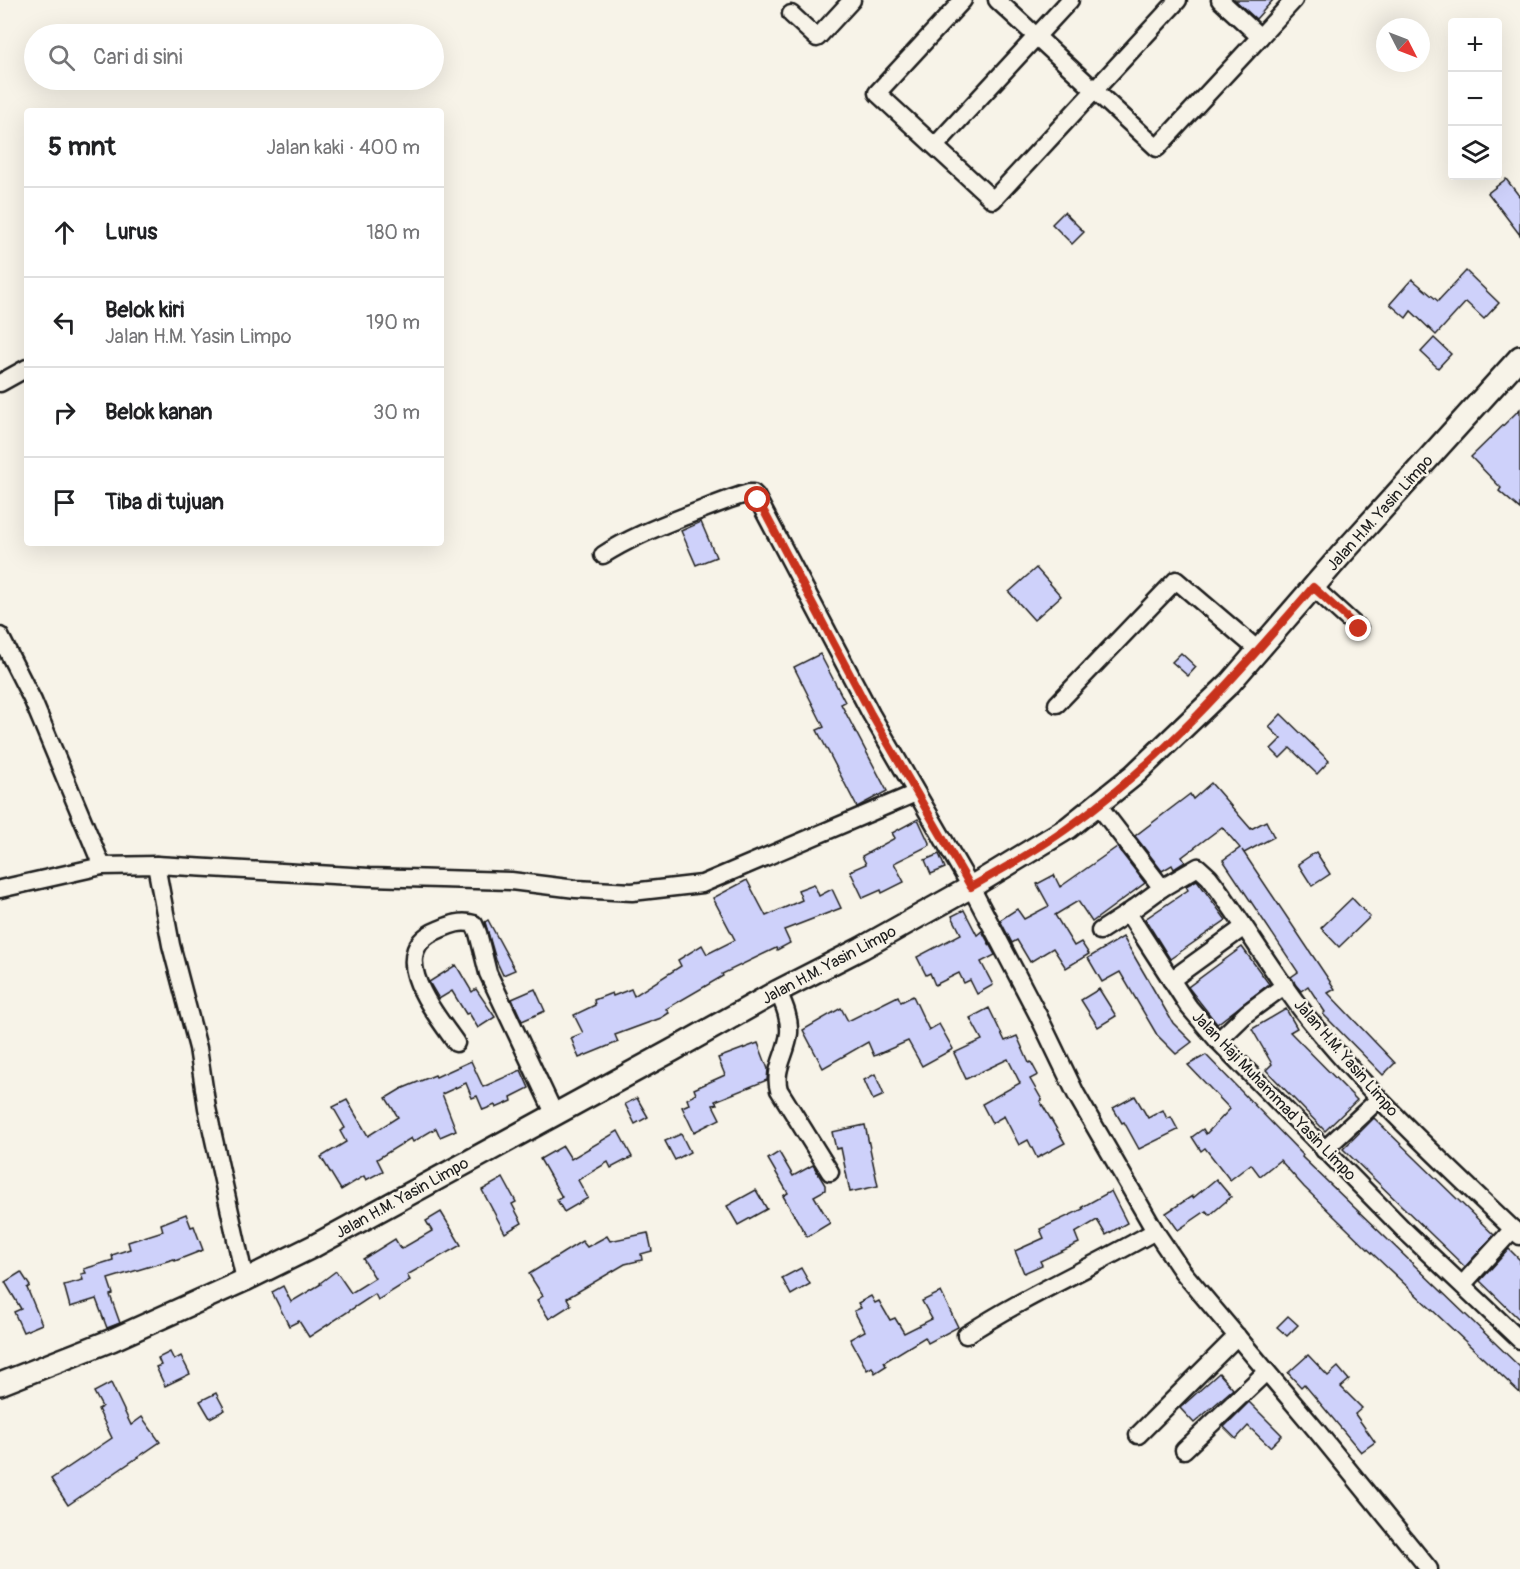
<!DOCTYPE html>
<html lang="id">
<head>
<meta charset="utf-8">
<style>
  :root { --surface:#fff; --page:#f2f2f2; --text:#202124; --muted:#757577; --line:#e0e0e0 }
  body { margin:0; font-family:Pangolin,sans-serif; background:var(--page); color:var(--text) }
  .controls { position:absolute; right:18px; top:18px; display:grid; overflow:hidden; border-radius:6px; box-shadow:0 6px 24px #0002 }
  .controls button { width:54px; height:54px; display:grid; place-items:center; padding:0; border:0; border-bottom:2px solid var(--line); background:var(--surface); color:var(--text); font:30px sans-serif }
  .compass { position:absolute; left:1376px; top:18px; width:54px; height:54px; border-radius:50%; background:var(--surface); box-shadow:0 6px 24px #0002; rotate:132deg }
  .stop { position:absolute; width:18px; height:18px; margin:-14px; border:4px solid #c8321e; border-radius:50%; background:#fff }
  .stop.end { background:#c8321e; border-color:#fff; box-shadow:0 2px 6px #0008 }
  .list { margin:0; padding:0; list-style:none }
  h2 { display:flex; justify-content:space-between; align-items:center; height:78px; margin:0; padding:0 24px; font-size:26px }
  h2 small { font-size:20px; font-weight:400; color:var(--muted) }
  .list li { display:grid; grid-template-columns:39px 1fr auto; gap:18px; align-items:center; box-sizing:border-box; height:90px; padding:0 24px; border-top:2px solid var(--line) }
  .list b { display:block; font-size:22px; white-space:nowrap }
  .list p { margin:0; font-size:20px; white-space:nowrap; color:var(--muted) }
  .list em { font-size:20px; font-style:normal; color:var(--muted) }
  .icon { flex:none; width:33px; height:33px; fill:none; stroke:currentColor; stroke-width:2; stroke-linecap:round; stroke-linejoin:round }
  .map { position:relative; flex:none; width:1520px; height:1569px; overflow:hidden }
  .search { position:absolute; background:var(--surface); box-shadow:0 6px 24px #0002; left:24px; top:24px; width:420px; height:66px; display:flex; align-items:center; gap:15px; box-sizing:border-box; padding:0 21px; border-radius:33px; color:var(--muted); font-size:22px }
  .panel { position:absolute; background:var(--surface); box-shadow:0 6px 24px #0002; left:24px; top:108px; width:420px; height:438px; border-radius:6px }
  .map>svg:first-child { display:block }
</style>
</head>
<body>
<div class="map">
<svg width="1520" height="1569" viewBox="0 0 1520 1569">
  <rect width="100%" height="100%" fill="#f7f3e8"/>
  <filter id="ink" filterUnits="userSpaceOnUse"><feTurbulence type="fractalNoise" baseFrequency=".0167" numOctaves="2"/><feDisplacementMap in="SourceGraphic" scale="12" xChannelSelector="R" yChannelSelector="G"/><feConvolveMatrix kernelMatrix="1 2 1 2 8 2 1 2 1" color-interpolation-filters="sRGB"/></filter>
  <g filter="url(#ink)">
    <g fill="#ced1fa" stroke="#1c1c1c" stroke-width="1.5">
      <polygon points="1235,0 1273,0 1256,19"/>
      <polygon points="1506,179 1520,197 1520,235 1488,193"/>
      <polygon points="1064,212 1084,232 1072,244 1052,224"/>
      <polygon points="1466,271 1499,303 1484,319 1466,302 1436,335 1411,311 1406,318 1390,304 1412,279 1438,301"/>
      <polygon points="1434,338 1451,354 1438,368 1421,352"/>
      <polygon points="1520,409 1520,509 1499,491 1501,488 1471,457"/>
      <polygon points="701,522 716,557 696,565 681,531"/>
      <polygon points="1036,568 1061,596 1034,620 1009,592"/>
      <polygon points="1181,653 1196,667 1188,676 1172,662"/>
      <polygon points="820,654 845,702 841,704 887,791 857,807 817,730 824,727 794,667"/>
      <polygon points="1281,714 1329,761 1317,774 1290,748 1280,758 1271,749 1281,739 1269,727"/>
      <polygon points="1211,783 1251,829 1266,821 1274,837 1244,853 1242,850 1335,989 1328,993 1395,1063 1383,1075 1323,1014 1325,1012 1308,986 1301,991 1295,984 1291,977 1298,972 1223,860 1240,848 1222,827 1182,857 1185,862 1174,869 1172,865 1162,871 1135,836 1190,794 1193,799"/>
      <polygon points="918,819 930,845 894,863 904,882 882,893 881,890 863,898 850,871 866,864 862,856 895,838 892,833"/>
      <polygon points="1117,847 1145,883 1092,922 1078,901 1055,915 1074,946 1081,942 1089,954 1066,968 1053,948 1030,962 1017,940 1012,943 1000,920 1017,909 1024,919 1049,906 1037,884 1054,875 1060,887"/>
      <polygon points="1316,852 1330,874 1312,886 1298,864"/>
      <polygon points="939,854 945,868 931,874 925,860"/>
      <polygon points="747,880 766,916 802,900 798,890 814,884 819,896 832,889 841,908 784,930 790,943 777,950 776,948 722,974 723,976 666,1009 669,1013 661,1018 615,1035 618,1042 579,1058 571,1038 583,1033 574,1015 595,1005 594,1000 612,993 613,996 631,989 634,996 681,966 678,960 702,945 707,954 735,940 713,898"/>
      <polygon points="1197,880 1226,920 1170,959 1145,919 1188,890 1186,886"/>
      <polygon points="1352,898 1370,917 1339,947 1321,928"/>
      <polygon points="964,910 977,935 982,931 995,955 981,962 993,985 977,994 970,980 964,983 959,973 935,985 930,973 926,975 917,957 961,934 952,916"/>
      <polygon points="488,920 515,970 503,975 496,960 485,922"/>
      <polygon points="1123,937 1173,1023 1192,1042 1176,1054 1157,1035 1120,972 1102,982 1088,958"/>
      <polygon points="1242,947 1269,984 1217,1024 1188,987"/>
      <polygon points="456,965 472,992 476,989 495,1017 478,1028 469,1013 466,1014 452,991 439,999 429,982"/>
      <polygon points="535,989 545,1011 522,1021 512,999"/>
      <polygon points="1099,989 1116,1016 1098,1027 1081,1000"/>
      <polygon points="898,996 901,1002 913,996 929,1030 939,1024 953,1049 922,1066 908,1041 874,1056 868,1042 823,1068 803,1030 841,1008 848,1021"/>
      <polygon points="989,1008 1005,1041 1017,1036 1029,1063 1031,1062 1038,1075 1030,1079 1042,1100 1040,1101 1065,1143 1037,1158 1028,1140 1019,1145 1004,1116 992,1123 982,1104 1020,1083 1008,1059 966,1079 954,1053 982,1040 970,1018"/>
      <polygon points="1286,1009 1297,1028 1290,1032 1357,1100 1325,1131 1266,1070 1272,1064 1252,1029"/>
      <polygon points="758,1043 768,1069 767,1080 715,1101 717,1104 713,1105 720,1119 694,1132 682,1107 689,1104 687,1099 696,1094 694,1089 725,1075 718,1058"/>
      <polygon points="1206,1055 1303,1155 1302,1157 1520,1367 1520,1393 1375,1256 1304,1187 1280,1160 1260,1176 1251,1164 1230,1180 1205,1148 1201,1151 1192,1137 1203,1129 1206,1134 1230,1109 1188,1065"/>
      <polygon points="471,1061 483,1087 521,1070 529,1088 511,1097 512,1101 496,1108 495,1105 483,1110 477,1096 472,1098 466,1083 442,1094 456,1130 440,1137 436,1128 413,1142 411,1138 377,1159 383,1171 366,1180 364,1176 341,1190 321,1157 346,1142 340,1131 345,1128 333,1107 347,1100 368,1136 398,1117 386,1098 401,1089 435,1075 436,1077"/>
      <polygon points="875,1074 884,1095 873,1100 864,1080"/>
      <polygon points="1135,1096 1148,1118 1163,1110 1167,1119 1171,1117 1178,1130 1139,1149 1124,1122 1122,1123 1113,1108"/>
      <polygon points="637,1098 648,1117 635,1124 625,1104"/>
      <polygon points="1374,1118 1494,1235 1465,1267 1343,1149"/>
      <polygon points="865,1125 878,1186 850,1192 841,1148 836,1149 832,1132"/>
      <polygon points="618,1131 632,1157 611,1168 608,1162 578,1180 588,1198 564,1212 557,1200 562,1197 540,1159 563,1146 571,1159"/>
      <polygon points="681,1134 690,1152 675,1160 665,1141"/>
      <polygon points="779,1152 793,1176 813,1165 825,1185 825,1190 814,1196 830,1223 807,1237 783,1196 788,1193 768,1159"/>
      <polygon points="503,1178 516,1202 512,1204 522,1223 505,1233 482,1190"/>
      <polygon points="1216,1179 1231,1197 1210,1215 1206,1211 1178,1230 1166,1213 1192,1196 1193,1198"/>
      <polygon points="756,1190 767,1209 738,1225 727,1206"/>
      <polygon points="1111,1191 1127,1223 1106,1235 1097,1220 1075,1233 1079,1243 1040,1261 1042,1265 1024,1273 1015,1251 1044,1238 1040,1229 1083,1209 1082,1207"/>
      <polygon points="441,1212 461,1245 407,1275 410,1280 378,1300 375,1294 309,1337 299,1321 289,1326 272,1292 283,1286 291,1302 321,1284 320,1283 336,1271 351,1293 375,1278 363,1259 395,1239 401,1249 432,1231 426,1221"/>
      <polygon points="186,1214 191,1227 194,1226 203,1250 175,1261 174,1259 108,1279 113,1294 110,1295 120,1323 107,1328 96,1299 70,1307 64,1285 83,1280 81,1274 86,1273 84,1269 113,1260 112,1255 130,1249 128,1242 163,1231 161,1224"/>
      <polygon points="648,1233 652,1251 641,1254 642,1260 625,1264 567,1298 571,1305 549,1319 537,1300 543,1296 529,1274 582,1241 587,1247 607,1236 610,1241"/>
      <polygon points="1509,1249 1520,1260 1520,1320 1480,1281"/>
      <polygon points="801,1268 810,1284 791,1295 782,1278"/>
      <polygon points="21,1272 30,1286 27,1288 42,1324 23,1332 14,1312 21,1309 5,1282"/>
      <polygon points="941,1292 958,1327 928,1343 925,1337 884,1362 886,1366 875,1373 872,1367 867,1370 850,1339 865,1331 854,1311 861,1308 858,1303 871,1296 875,1303 879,1301 890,1320 895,1318 904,1333 932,1319 922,1301"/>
      <polygon points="1288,1316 1298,1325 1287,1336 1277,1327"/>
      <polygon points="170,1352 174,1360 181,1356 190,1374 165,1386 156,1367 161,1365 158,1358"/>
      <polygon points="1308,1355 1328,1376 1338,1367 1349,1380 1341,1387 1362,1408 1355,1414 1375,1442 1361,1452 1304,1384 1301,1387 1288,1373"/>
      <polygon points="1219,1373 1233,1389 1194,1423 1180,1408"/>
      <polygon points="111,1383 131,1425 142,1417 160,1442 68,1505 51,1479 112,1438 98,1409 102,1407 94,1392"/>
      <polygon points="216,1393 225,1410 210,1418 200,1401"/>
      <polygon points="1249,1402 1282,1435 1270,1447 1248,1426 1236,1439 1224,1427"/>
    </g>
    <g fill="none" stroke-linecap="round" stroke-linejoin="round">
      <defs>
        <g id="minor">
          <polyline points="963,0 877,93 993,200 1178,0"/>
          <polyline points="997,0 1157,148 1260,37"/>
          <polyline points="1220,0 1260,37 1294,0"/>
          <polyline points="791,14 817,38 852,0"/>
          <polyline points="935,146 1070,0"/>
          <polyline points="0,383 27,368"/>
          <path d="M603,555C628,539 655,528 683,517C705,509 727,499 749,493H753L756,496L871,714L971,887L1038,1015L1076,1094L1155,1231L1182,1271L1316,1430L1429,1569"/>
          <polyline points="1313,587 1359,629"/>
          <polyline points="0,636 33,701 102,866"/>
          <polyline points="1057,704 1176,580 1258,650"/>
          <polyline points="1098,805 1162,888 1128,913 1189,1007 1218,1041 1405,1231 1520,1340"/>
          <polyline points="156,865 369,877 511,881 576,889 632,892 702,884 916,793"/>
          <path d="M1162,888L1198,867L1209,877C1244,922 1272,973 1308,1018C1371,1097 1447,1166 1520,1236"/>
          <polyline points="0,889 102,866 156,865 171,945 198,1048 207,1108 245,1280"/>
          <polyline points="1100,931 1128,913"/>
          <polyline points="1171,980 1244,927"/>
          <path d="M778,991C784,1005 790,1018 789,1033C787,1054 773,1069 779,1090L830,1172"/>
          <polyline points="1218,1041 1247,1013 1285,985"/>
          <path d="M456,1043C436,1014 383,952 438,930C450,925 460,920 474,924L478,933L488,973L555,1115"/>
          <polyline points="1324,1150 1379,1099"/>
          <polyline points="1463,1284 1513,1229"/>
          <path d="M966,1335C1027,1295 1093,1267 1155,1231"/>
          <polyline points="1138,1435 1237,1336"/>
          <polyline points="1184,1450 1266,1372"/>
        </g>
        <polyline id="major" points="0,1384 112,1340 245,1280 314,1246 673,1050 778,991 862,948 971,887 1068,828 1134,775 1230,683 1341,555 1520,357"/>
      </defs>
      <use href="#minor" stroke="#1c1c1c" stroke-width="21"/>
      <use href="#major" stroke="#1c1c1c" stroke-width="26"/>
      <use href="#minor" stroke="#f7f3e8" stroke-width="16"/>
      <use href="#major" stroke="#f7f3e8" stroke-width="21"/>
    </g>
  </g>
  <g fill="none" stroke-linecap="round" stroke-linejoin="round" filter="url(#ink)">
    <path stroke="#c8321e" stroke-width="8" d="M758,500L871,714L971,887C1004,868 1038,850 1069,827C1162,761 1239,673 1313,587L1359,629"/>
  </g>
  <g text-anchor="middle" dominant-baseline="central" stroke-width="5" stroke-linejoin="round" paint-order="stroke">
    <g font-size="16" fill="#1c1c1c" stroke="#f7f3e8">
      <text transform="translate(1380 513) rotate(-48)">Jalan H.M. Yasin Limpo</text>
      <text transform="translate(829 965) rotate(-28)">Jalan H.M. Yasin Limpo</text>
      <text transform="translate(1346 1058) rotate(49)">Jalan H.M. Yasin Limpo</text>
      <text transform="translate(1274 1096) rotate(46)">Jalan Haji Muhammad Yasin Limpo</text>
      <text transform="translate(402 1198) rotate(-29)">Jalan H.M. Yasin Limpo</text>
    </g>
  </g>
</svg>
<div class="controls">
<button>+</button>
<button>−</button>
<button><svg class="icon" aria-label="layers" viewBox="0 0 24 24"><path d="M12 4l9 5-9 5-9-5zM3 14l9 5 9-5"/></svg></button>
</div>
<svg class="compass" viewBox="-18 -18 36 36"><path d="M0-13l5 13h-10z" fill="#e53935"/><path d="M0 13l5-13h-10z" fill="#757577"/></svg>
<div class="stop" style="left:758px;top:500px"></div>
<div class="stop end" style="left:1359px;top:629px"></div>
<div class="search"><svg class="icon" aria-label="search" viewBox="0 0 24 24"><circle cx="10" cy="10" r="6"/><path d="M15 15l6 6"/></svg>Cari di sini</div>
<section class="panel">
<h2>5 mnt<small>Jalan kaki · 400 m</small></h2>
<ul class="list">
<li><svg class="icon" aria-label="ahead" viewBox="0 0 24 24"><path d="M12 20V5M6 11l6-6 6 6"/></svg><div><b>Lurus</b></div><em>180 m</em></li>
<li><svg class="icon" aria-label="left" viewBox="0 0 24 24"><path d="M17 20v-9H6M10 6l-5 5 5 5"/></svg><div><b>Belok kiri</b><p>Jalan H.M. Yasin Limpo</p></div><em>190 m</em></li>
<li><svg class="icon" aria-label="right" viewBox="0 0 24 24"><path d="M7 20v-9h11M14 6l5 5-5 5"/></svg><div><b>Belok kanan</b></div><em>30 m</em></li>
<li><svg class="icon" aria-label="arrive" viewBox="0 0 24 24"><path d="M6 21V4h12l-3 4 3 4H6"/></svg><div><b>Tiba di tujuan</b></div></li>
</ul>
</section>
</div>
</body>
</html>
